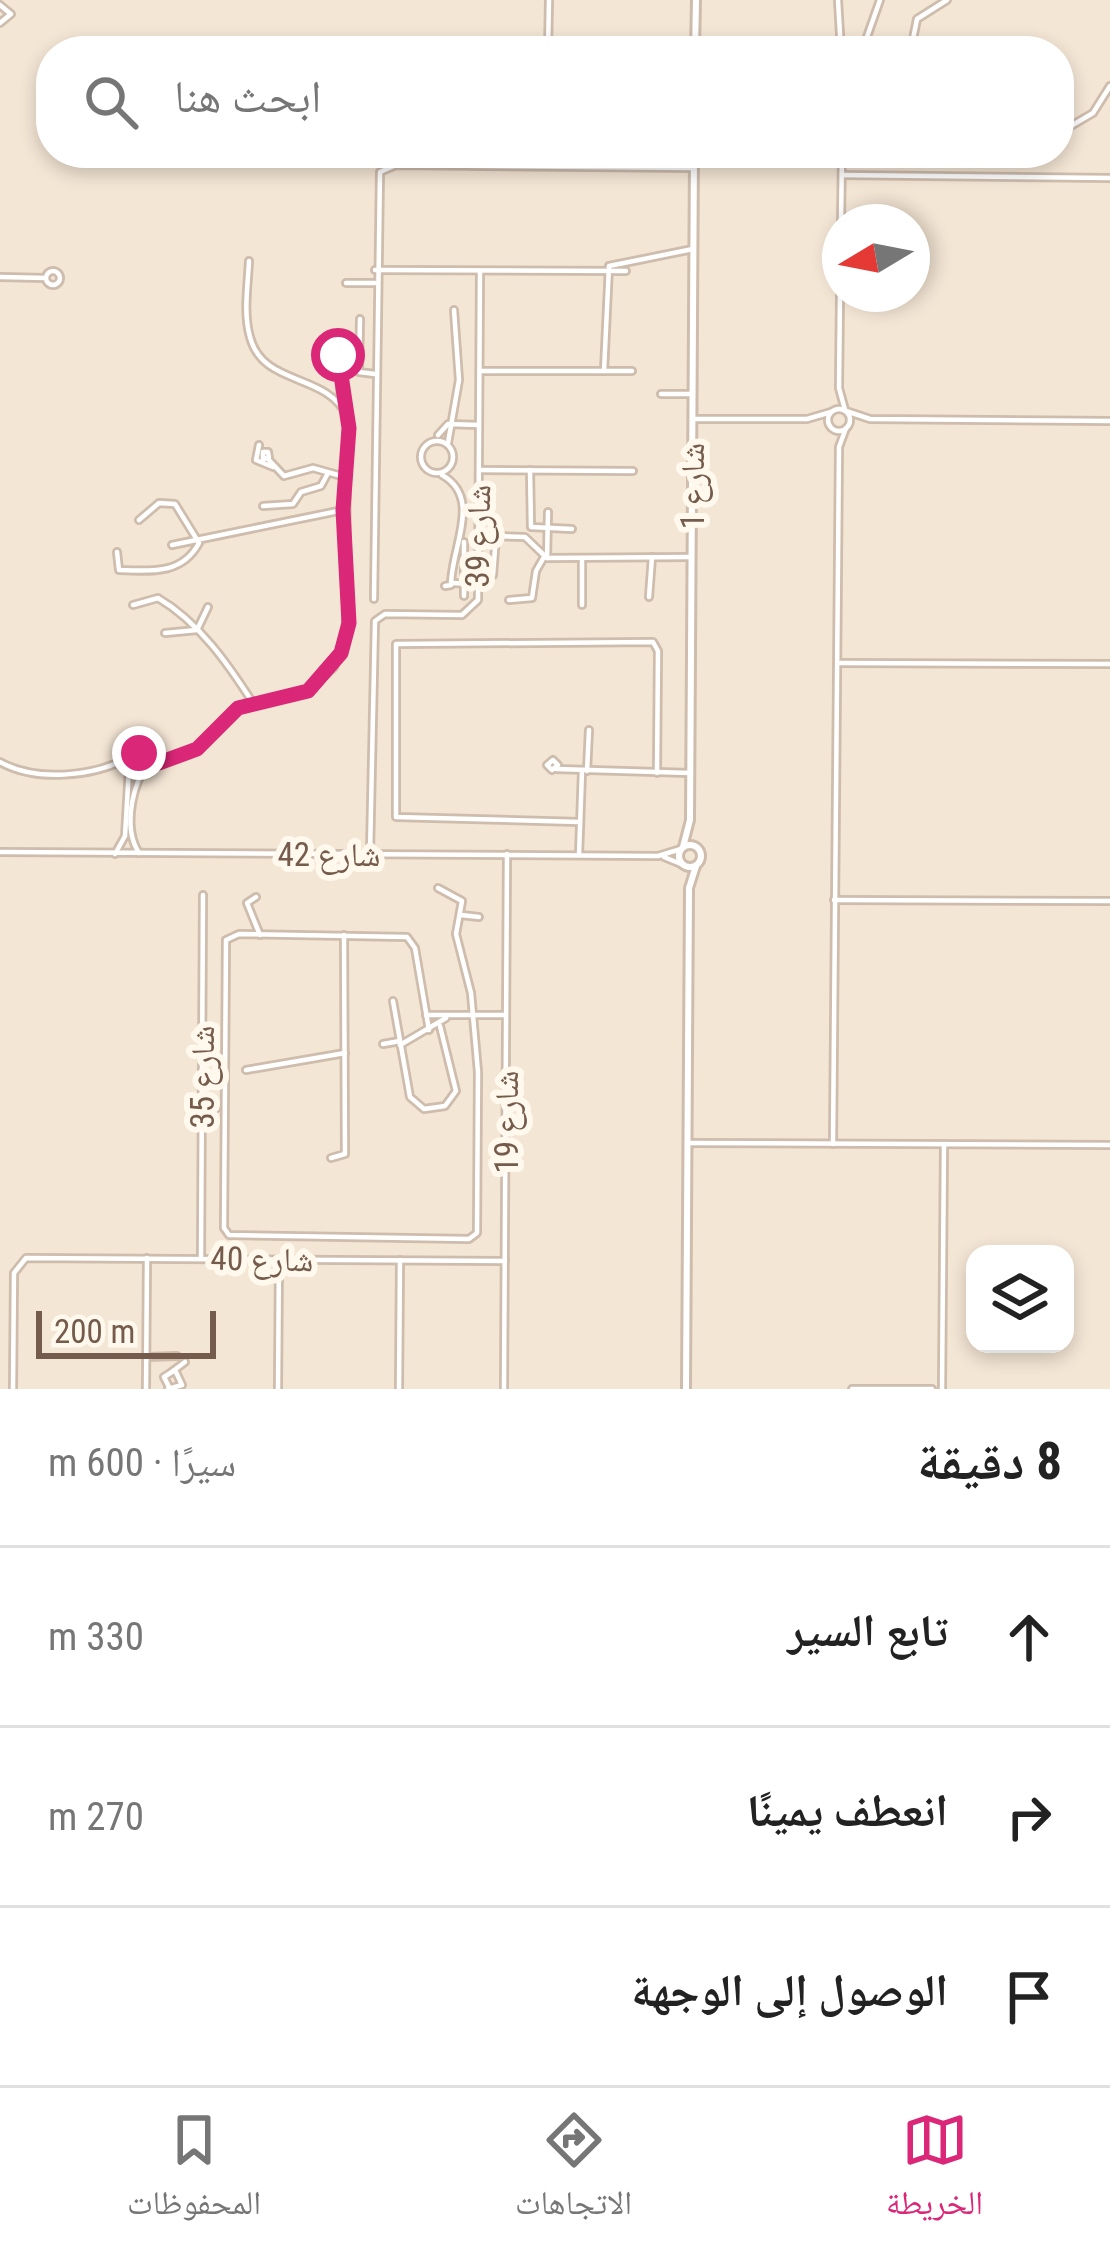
<!DOCTYPE html>
<html lang="ar">
<head>
<meta charset="utf-8">
<style>
  :root { --surface:#fff; --page:#f2f2f2; --text:#222; --muted:#767676; --line:#e0e0e0; --accent:#db2777 }
  body { margin:0; font-family:"Roboto Condensed","Noto Naskh Arabic",sans-serif; background:var(--page); color:var(--text); direction:rtl }
  .controls { position:absolute; right:36px; bottom:36px; display:grid; overflow:hidden; border-radius:24px; box-shadow:0 6px 18px #0003 }
  .controls button { width:108px; height:108px; display:grid; place-items:center; padding:0; border:0; border-bottom:3px solid var(--line); background:var(--surface); color:var(--text); font:60px sans-serif }
  .compass { position:absolute; left:822px; top:204px; width:108px; height:108px; border-radius:50%; background:var(--surface); box-shadow:0 6px 18px #0003; rotate:260deg }
  .scale { position:absolute; left:36px; bottom:30px; width:180px; box-sizing:border-box; padding-left:12px; border:6px solid #755b4b; border-top:0; font-size:33px; line-height:42px; white-space:nowrap; color:#755b4b; -webkit-text-stroke:9px #fff8ed; paint-order:stroke }
  .stop { position:absolute; width:36px; height:36px; margin:-27px; border:9px solid #db2777; border-radius:50%; background:#fff }
  .stop.end { background:#db2777; border-color:#fff; box-shadow:0 3px 12px #0008 }
  .list { margin:0; padding:0; list-style:none }
  h2 { display:flex; justify-content:space-between; align-items:center; height:156px; margin:0; padding:0 48px; font-size:51px }
  h2 small { font-size:39px; font-weight:400; color:var(--muted) }
  .list li { display:grid; grid-template-columns:78px 1fr auto; gap:36px; align-items:center; box-sizing:border-box; height:180px; padding:0 48px; border-top:3px solid var(--line) }
  .list b { display:block; font-size:45px; white-space:nowrap }
  .list em { font-size:39px; font-style:normal; color:var(--muted) }
  .icon { flex:none; width:66px; height:66px; fill:none; stroke:currentColor; stroke-width:2; stroke-linecap:round; stroke-linejoin:round }
  .map { position:relative; flex:none; width:1110px; height:1389px; overflow:hidden; direction:ltr }
  .search { position:absolute; background:var(--surface); box-shadow:0 6px 18px #0003; left:36px; right:36px; top:36px; height:132px; display:flex; align-items:center; gap:30px; box-sizing:border-box; padding:0 42px; border-radius:48px; color:var(--muted); font-size:45px }
  .sheet { height:696px; background:var(--surface) }
  nav { display:flex; justify-content:space-around; align-items:center; box-sizing:border-box; height:168px; border-top:3px solid var(--line); background:var(--surface); font-size:33px; color:var(--muted) }
  nav a { display:grid; justify-items:center; gap:6px }
  nav .on { color:var(--accent) }
  .map>svg:first-child { display:block }
</style>
</head>
<body>
<div class="map">
<svg width="1110" height="1389" viewBox="0 0 1110 1389">
  <rect width="100%" height="100%" fill="#fcf4e6"/>
  <path fill="#f4e6d5" fill-rule="evenodd" d="M0,0H1110V1389H0ZM51,51H1059V153H51ZM840,222H912V294H840ZM975,1254H1065V1344H975Z"/>
  <g fill="none" stroke-linecap="round" stroke-linejoin="round">
    <defs>
      <g id="minor">
        <polyline points="838,0 841,51"/>
        <polyline points="0,5 11,14 0,23"/>
        <polyline points="913,39 917,19 947,0"/>
        <polyline points="548,51 549,0"/>
        <polyline points="862,51 880,0"/>
        <polyline points="1059,133 1093,113 1110,86"/>
        <polyline points="842,175 1110,178"/>
        <polyline points="841,222 842,153"/>
        <polyline points="375,270 626,271"/>
        <circle cx="53" cy="278" r="7"/>
        <polyline points="0,277 46,278"/>
        <polyline points="346,283 375,283"/>
        <polyline points="840,294 839,388 845,410"/>
        <polyline points="360,319 359,372 375,374"/>
        <polyline points="337,347 341,401"/>
        <polyline points="480,371 632,371"/>
        <polyline points="604,371 609,266 693,249"/>
        <polyline points="661,394 692,394"/>
        <circle cx="839" cy="420" r="11"/>
        <polyline points="846,411 870,419 1110,421"/>
        <polyline points="692,419 807,419 831,412"/>
        <polyline points="438,435 448,424 479,425"/>
        <circle cx="437" cy="457" r="16"/>
        <polyline points="448,443 459,380 454,310"/>
        <polyline points="259,445 256,460 273,467"/>
        <polygon points="263,452 268,452 269,458 263,459"/>
        <polyline points="268,459 284,476 313,468 345,477"/>
        <polyline points="479,470 633,471"/>
        <polyline points="530,470 531,527 572,529"/>
        <path d="M442,475C483,498 451,547 451,585L445,586"/>
        <polyline points="263,506 293,504 301,492 321,486 328,473"/>
        <polyline points="172,545 343,510"/>
        <path d="M117,552L119,570C151,571 182,575 199,543L175,504L159,503L139,520"/>
        <polyline points="547,558 548,512"/>
        <polyline points="480,576 493,575 496,536 525,537 547,558 691,557"/>
        <polyline points="451,583 479,584"/>
        <polyline points="464,596 464,542"/>
        <polyline points="649,597 652,557"/>
        <polyline points="374,599 380,172 396,165 694,168"/>
        <polyline points="509,600 532,598 536,571 544,557"/>
        <path d="M133,605L158,598C199,622 228,664 253,703"/>
        <polyline points="582,605 582,558"/>
        <polyline points="165,633 197,630 208,607"/>
        <polyline points="840,663 1110,664"/>
        <circle cx="137" cy="762" r="10"/>
        <polygon points="553,760 558,765 552,770 547,765"/>
        <path d="M0,762C36,782 92,777 128,758"/>
        <path d="M145,767L188,755L238,708L308,691L334,667L346,639L347,416C326,372 263,387 250,337C243,313 248,285 249,261"/>
        <polyline points="556,769 690,773"/>
        <polyline points="587,771 589,730"/>
        <polyline points="580,822 396,817 396,644 653,642 658,651 657,773"/>
        <polyline points="0,852 658,856 681,849"/>
        <path d="M139,853C124,830 131,794 143,770"/>
        <polyline points="115,854 125,836 129,768"/>
        <polyline points="370,854 375,621 385,614 462,615 478,600 480,271"/>
        <polyline points="579,855 582,771"/>
        <polyline points="664,857 681,864"/>
        <polyline points="256,897 247,903 260,935"/>
        <polyline points="834,900 1110,901"/>
        <polyline points="461,915 479,917"/>
        <polyline points="393,1001 410,1097 424,1109 445,1106 456,1091 440,1026"/>
        <polyline points="426,1015 504,1015"/>
        <polyline points="429,1030 415,948 407,937 239,934 226,940 224,1228 229,1235 469,1239 477,1233 478,1072 471,993 456,934 462,901 438,888"/>
        <polyline points="383,1044 400,1041"/>
        <polyline points="400,1045 446,1018"/>
        <polyline points="246,1070 345,1053"/>
        <polyline points="202,1108 217,1108"/>
        <polyline points="687,1143 1110,1145"/>
        <polyline points="833,1144 839,447 846,428"/>
        <polyline points="331,1158 345,1154 344,935"/>
        <polyline points="201,1259 203,895"/>
        <polyline points="146,1357 177,1356"/>
        <polyline points="173,1371 185,1362"/>
        <polyline points="13,1389 14,1273 26,1258 505,1261"/>
        <polyline points="146,1389 147,1258"/>
        <polyline points="168,1389 182,1385 175,1370 164,1377 170,1389"/>
        <polyline points="278,1389 279,1259"/>
        <polyline points="399,1389 400,1260"/>
        <polyline points="504,1389 507,854"/>
        <polyline points="852,1389 932,1389"/>
        <polyline points="942,1389 944,1144"/>
      </g>
      <g id="tertiary">
        <polyline points="695,51 696,0"/>
        <circle cx="690" cy="856" r="11"/>
        <polyline points="683,847 690,820 694,153"/>
        <polyline points="686,1389 689,888 696,866"/>
      </g>
    </defs>
    <use href="#minor" stroke="#cebcad" stroke-width="10"/>
    <use href="#tertiary" stroke="#cebcad" stroke-width="12"/>
    <use href="#minor" stroke="#fff" stroke-width="4.5"/>
    <use href="#tertiary" stroke="#fff" stroke-width="6"/>
  </g>
  <g fill="none" stroke-linecap="round" stroke-linejoin="round">
    <polyline stroke="#db2777" stroke-width="15" points="139,753 159,763 197,749 238,708 308,691 341,653 349,623 343,510 349,428 338,355"/>
  </g>
  <g text-anchor="middle" dominant-baseline="central" stroke-width="12" stroke-linejoin="round" paint-order="stroke">
    <g font-size="33" fill="#755b4b" stroke="#fff8ed">
      <text transform="translate(692 486) rotate(-90)">شارع 1</text>
      <text transform="translate(478 536) rotate(-89)">شارع 39</text>
      <text x="329" y="854">شارع 42</text>
      <text transform="translate(202 1077) rotate(-90)">شارع 35</text>
      <text transform="translate(506 1122) rotate(-90)">شارع 19</text>
      <text transform="translate(262 1259) rotate(1)">شارع 40</text>
    </g>
  </g>
</svg>
<div class="controls">
<button><svg class="icon" aria-label="layers" viewBox="0 0 24 24"><path d="M12 4l9 5-9 5-9-5zM3 14l9 5 9-5"/></svg></button>
</div>
<svg class="compass" viewBox="-18 -18 36 36"><path d="M0-13l5 13h-10z" fill="#e53935"/><path d="M0 13l5-13h-10z" fill="#767676"/></svg>
<div class="scale">200 m</div>
<div class="stop" style="left:338px;top:355px"></div>
<div class="stop end" style="left:139px;top:753px"></div>
<div class="search"><svg class="icon" aria-label="search" viewBox="0 0 24 24"><circle cx="10" cy="10" r="6"/><path d="M15 15l6 6"/></svg>ابحث هنا</div>
</div>
<section class="sheet">
<h2>8 دقيقة<small>سيرًا · 600 m</small></h2>
<ul class="list">
<li><svg class="icon" aria-label="ahead" viewBox="0 0 24 24"><path d="M12 20V5M6 11l6-6 6 6"/></svg><div><b>تابع السير</b></div><em>330 m</em></li>
<li><svg class="icon" aria-label="right" viewBox="0 0 24 24"><path d="M7 20v-9h11M14 6l5 5-5 5"/></svg><div><b>انعطف يمينًا</b></div><em>270 m</em></li>
<li><svg class="icon" aria-label="arrive" viewBox="0 0 24 24"><path d="M6 21V4h12l-3 4 3 4H6"/></svg><div><b>الوصول إلى الوجهة</b></div></li>
</ul>
</section>
<nav>
<a class="on"><svg class="icon" aria-label="map" viewBox="0 0 24 24"><path d="M3 6l6-2 6 2 6-2v14l-6 2-6-2-6 2zM9 4v14M15 6v14"/></svg>الخريطة</a>
<a><svg class="icon" aria-label="directions" viewBox="0 0 24 24"><path d="M12 3l9 9-9 9-9-9zM9 14v-3h6M13 9l2 2-2 2"/></svg>الاتجاهات</a>
<a><svg class="icon" aria-label="saved" viewBox="0 0 24 24"><path d="M7 4h10v16l-5-4-5 4z"/></svg>المحفوظات</a>
</nav>
</body>
</html>
